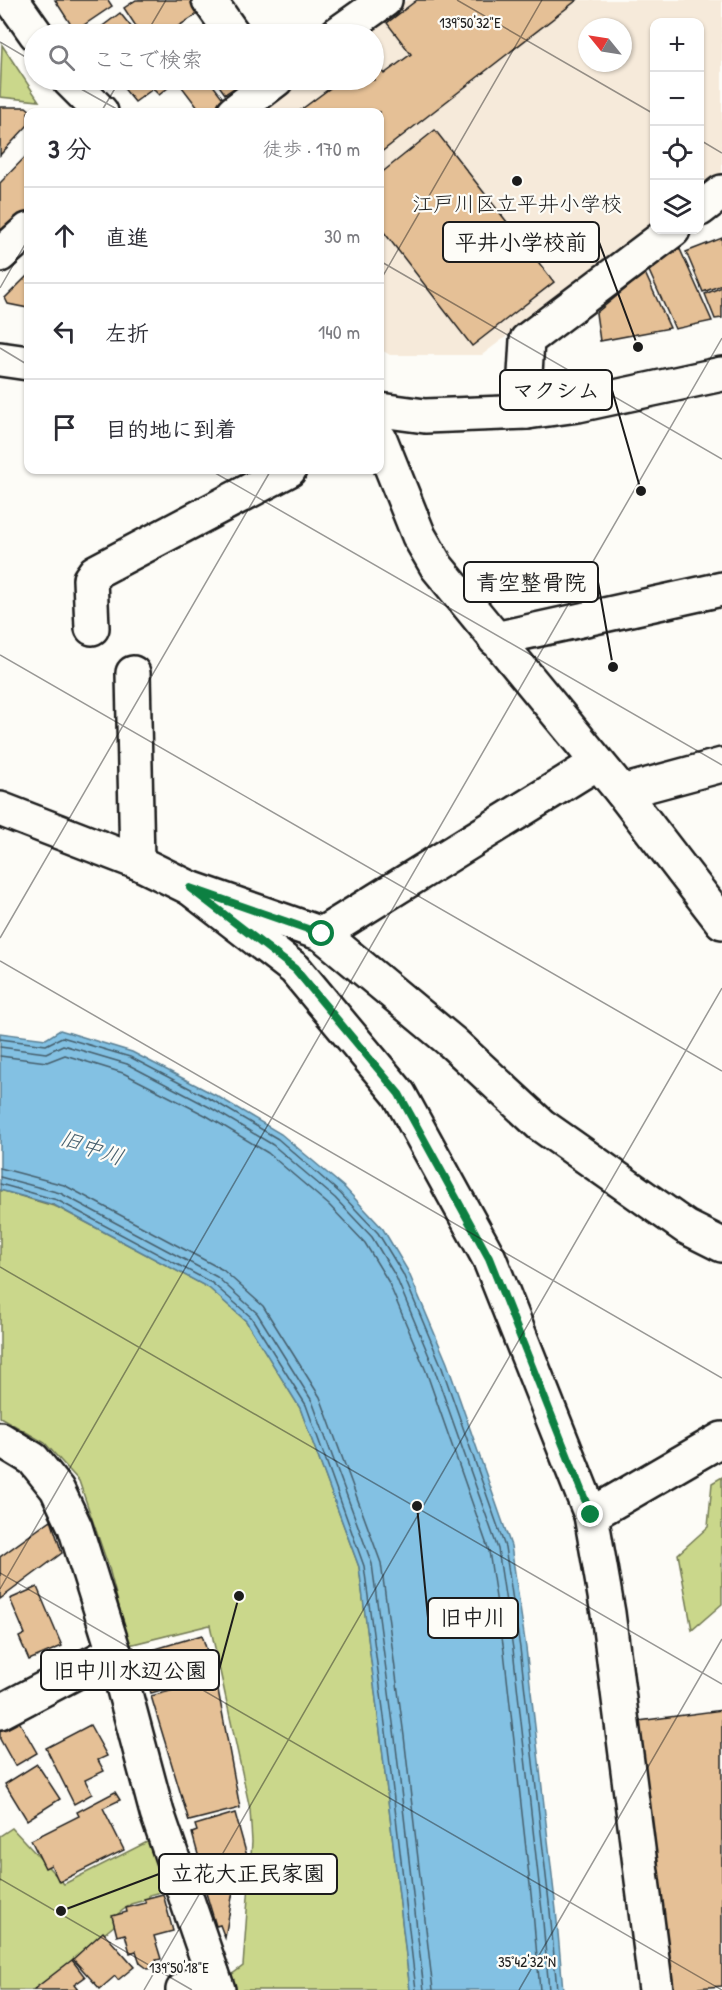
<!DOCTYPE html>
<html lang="ja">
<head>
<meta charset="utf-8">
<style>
  :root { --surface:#fff; --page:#f2f2f3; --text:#2b2b33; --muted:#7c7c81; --line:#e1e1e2 }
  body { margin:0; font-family:"Patrick Hand","Klee One",sans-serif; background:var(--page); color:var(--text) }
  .controls { position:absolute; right:18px; top:18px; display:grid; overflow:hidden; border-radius:12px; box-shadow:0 2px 4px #0004 }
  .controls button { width:54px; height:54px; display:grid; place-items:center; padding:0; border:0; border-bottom:2px solid var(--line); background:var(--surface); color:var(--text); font:30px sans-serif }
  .compass { position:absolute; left:578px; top:18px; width:54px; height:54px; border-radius:50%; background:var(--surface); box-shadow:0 2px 4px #0004; rotate:300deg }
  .stop { position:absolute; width:18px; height:18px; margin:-14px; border:4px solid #0b8043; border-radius:50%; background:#fff }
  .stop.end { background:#0b8043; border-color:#fff; box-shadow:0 2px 6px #0008 }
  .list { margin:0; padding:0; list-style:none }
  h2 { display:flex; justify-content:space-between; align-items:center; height:78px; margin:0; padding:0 24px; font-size:26px }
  h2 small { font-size:20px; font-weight:400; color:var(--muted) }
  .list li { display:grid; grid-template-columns:39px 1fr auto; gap:18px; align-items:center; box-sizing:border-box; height:96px; padding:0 24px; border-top:2px solid var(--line) }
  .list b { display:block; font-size:22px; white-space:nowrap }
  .list em { font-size:20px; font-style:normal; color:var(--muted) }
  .icon { flex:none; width:33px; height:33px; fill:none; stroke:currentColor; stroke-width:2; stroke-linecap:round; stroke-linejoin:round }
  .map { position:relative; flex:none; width:722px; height:1990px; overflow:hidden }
  .search { position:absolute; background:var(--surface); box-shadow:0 2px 4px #0004; left:24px; top:24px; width:360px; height:66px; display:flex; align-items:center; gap:15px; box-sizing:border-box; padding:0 21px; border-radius:33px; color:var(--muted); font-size:22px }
  .panel { position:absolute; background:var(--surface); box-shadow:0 2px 4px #0004; left:24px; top:108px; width:360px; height:366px; border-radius:12px }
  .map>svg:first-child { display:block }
</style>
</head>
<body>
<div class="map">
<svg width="722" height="1990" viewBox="0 0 722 1990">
  <rect width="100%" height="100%" fill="#fdfcf7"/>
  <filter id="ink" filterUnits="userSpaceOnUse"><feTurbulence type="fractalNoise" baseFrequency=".0167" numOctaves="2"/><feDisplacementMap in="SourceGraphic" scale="12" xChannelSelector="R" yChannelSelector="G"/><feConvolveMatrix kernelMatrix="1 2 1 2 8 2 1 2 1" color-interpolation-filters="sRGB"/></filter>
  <g filter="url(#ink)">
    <path fill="#f6eada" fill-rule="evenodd" d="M407,0H722V173L700,190V22H654V224L482,355H390L380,349V112H261L304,80H374V34H362ZM587,27H623V63H587Z"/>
    <g fill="#cad78b" stroke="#737a54" stroke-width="1.5">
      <polygon points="2,45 39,101 0,97"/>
      <polygon points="0,1190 57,1207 209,1288 246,1321 300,1408 359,1567 381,1739 410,1990 232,1990 227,1978 243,1966 252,1842 250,1809 210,1625 129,1645 109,1568 79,1481 45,1443 0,1417"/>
      <polygon points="722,1477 722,1604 692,1630 678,1554 708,1527 712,1483"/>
      <polygon points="12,1828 64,1884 149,1841 164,1891 149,1895 149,1899 131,1904 114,1917 115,1925 36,1990 0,1990 0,1836"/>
    </g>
    <polygon fill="#83c1e3" stroke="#5a7f93" stroke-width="1.5" points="60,1030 132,1052 217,1096 281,1134 345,1188 383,1229 408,1271 447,1363 511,1546 526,1648 556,1910 563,1990 410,1990 381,1739 359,1567 300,1408 246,1321 209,1288 54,1205 0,1190 0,1033 46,1039"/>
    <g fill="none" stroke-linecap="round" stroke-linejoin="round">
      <g stroke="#455e6c" stroke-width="1.5">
        <polyline points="0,1039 46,1045 62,1037 130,1057 214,1101 278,1139 340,1193 378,1233 403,1274 441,1365 505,1547 520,1648 550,1911 557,1990"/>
        <polyline points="0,1047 46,1053 63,1045 127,1064 211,1108 273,1145 335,1198 372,1237 396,1277 434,1368 498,1549 513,1649 542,1911 549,1990"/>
        <polyline points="0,1056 47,1062 65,1055 123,1073 207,1116 268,1153 329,1205 365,1243 388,1281 426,1371 489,1551 504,1651 533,1912 540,1990"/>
        <polyline points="0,1168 64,1185 223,1270 263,1306 320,1397 381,1563 404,1736 433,1990"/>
        <polyline points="0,1177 60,1193 217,1277 257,1313 312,1401 372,1564 395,1738 424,1990"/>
        <polyline points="0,1184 57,1200 212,1283 251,1317 306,1405 364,1566 387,1739 416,1990"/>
      </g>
    </g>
    <g fill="#e5c096" stroke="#1c1c1c" stroke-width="1.5">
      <polygon points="55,0 108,0 112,6 75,31"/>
      <polygon points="136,0 193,0 201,12 166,34 141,34 124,8"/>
      <polygon points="417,0 577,0 380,153 380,112 298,112 341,80 374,80 374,61 384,74 411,54 387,23"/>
      <polygon points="120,13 137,34 92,34"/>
      <polygon points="117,80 172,80 174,83 159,95 153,89 135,102"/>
      <polygon points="191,80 209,80 225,101 209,112 201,112 182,87"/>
      <polygon points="215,80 246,80 225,94"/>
      <polygon points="0,107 26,107 32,112 28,112 28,125 0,155"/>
      <polygon points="435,130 554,282 472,346 380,227 380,174"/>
      <polygon points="28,154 28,210 5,234 0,230 0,183"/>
      <polygon points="722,238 722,285 703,292 686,252"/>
      <polygon points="679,247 712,321 675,329 649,271"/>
      <polygon points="645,273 670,328 600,341 596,313"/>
      <polygon points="28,275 28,308 8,304 5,298"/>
      <polygon points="722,287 722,318 715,319 705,294"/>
      <polygon points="51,1520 62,1553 0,1599 0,1557"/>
      <polygon points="37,1587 62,1646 29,1660 19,1637 25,1634 10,1599"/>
      <polygon points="202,1635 214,1674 151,1693 139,1654"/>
      <polygon points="216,1679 240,1808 189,1821 151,1696"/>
      <polygon points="722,1710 722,1986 672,1990 639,1721"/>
      <polygon points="16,1716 37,1753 15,1766 0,1739 0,1725"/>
      <polygon points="90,1725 107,1756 98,1760 104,1771 85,1780 92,1794 74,1804 46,1748"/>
      <polygon points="37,1764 60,1799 27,1820 5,1784"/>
      <polygon points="115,1792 120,1800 103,1808 124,1850 59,1882 51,1865 45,1868 31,1840 79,1816 77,1812"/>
      <polygon points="235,1813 247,1856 202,1869 192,1833 197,1831 195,1825"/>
      <polygon points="238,1862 225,1938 220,1925 216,1926 200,1873"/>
      <polygon points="163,1894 173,1931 154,1936 161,1959 156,1960 158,1967 148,1969 140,1963 136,1951 130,1953 125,1934 117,1936 112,1916 127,1912 126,1908 146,1903 144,1899"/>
      <polygon points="103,1932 134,1967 118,1980 115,1976 100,1989 73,1959"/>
      <polygon points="72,1960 85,1977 74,1985 78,1990 33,1990"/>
    </g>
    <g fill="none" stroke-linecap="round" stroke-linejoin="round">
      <defs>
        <g id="minor">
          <polyline points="12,0 36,34"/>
          <polyline points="209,0 233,34"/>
          <polyline points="337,34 385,0"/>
          <polyline points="69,80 101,112"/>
          <polyline points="234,112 276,80"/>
          <polyline points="700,209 722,192"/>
          <polyline points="0,255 28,230"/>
          <polyline points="527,412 525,374 527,340 673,230"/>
          <polyline points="380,439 419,536 437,567 622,792 722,922"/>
          <polyline points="92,628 90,579 95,572 289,470"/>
          <polyline points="495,639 722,589"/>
          <polyline points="133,673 137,862"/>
          <polyline points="622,792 722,765"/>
          <polyline points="0,809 137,862 190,888 322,934 597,763"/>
          <polyline points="190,888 295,969 399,1094 489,1258 591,1515 608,1613 656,1990"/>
          <polyline points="322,934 453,1043 541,1125 686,1227 722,1245"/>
          <polyline points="0,1439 33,1459 57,1489 75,1527 114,1652 157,1813 218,1990"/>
          <polyline points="591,1515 722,1439"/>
          <polyline points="0,1712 114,1652"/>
          <polyline points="183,1990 212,1973"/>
        </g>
        <g id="major">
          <polyline points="0,359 28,363"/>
          <polyline points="380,410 425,416 527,412 578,405 722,374"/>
        </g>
      </defs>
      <use href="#minor" stroke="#1c1c1c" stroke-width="38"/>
      <use href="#major" stroke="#1c1c1c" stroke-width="38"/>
      <use href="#minor" stroke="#fdfcf7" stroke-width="33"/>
      <use href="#major" stroke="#fdfcf7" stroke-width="33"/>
    </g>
  </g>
  <g fill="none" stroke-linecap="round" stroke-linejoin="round" filter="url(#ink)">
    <polyline stroke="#0b8043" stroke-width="8" points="322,934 190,888 295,969 399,1094 489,1258 591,1515"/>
  </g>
  <path fill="none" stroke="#1c1c1c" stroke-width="1.5" stroke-opacity="0.45" d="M457,0L654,114M146,34L166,0M0,42L34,62M65,80L122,112M101,112L120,80M700,140L722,153M380,261L722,459M380,281L542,0M0,288L28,239M0,348L28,365M210,470L722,765M0,655L722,1071M0,938L271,470M0,961L722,1378M0,1267L722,1684M0,1573L722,1990M0,1589L722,338M0,1879L192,1990M144,1990L722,988M519,1990L722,1639"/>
  <circle fill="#1c1c1c" stroke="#fdfcf7" stroke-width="2" cx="517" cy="181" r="6"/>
  <g text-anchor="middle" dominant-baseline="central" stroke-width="4.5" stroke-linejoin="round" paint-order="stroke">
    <g font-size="21" fill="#1c1c1c" stroke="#fdfcf7">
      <text x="517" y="203">江戸川区立平井小学校</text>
    </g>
    <g font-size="22" font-style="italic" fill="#455e6c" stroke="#fdfcf7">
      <text transform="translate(92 1147) rotate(19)">旧中川</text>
    </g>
  </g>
  <g font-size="15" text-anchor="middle" fill="#1c1c1c" stroke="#fdfcf7" stroke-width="4.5" stroke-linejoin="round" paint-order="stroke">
    <text x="470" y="28">139°50'32"E</text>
    <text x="527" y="1967">35°42'32"N</text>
    <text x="179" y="1973">139°50'18"E</text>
  </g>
  <path fill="none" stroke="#1c1c1c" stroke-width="2" d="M638 347L599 242M641 491L612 390M613 667L598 582M417 1506L428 1618M239 1596L219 1670M61 1911L159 1874"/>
  <g fill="#1c1c1c" stroke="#fdfcf7" stroke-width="2">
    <circle cx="638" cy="347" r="6"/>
    <circle cx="641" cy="491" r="6"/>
    <circle cx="613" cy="667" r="6"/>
    <circle cx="417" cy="1506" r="6"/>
    <circle cx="239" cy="1596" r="6"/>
    <circle cx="61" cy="1911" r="6"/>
  </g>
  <g fill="#fdfcf7" stroke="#1c1c1c" stroke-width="2">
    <rect x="443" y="222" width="156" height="40" rx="6"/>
    <rect x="500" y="370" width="112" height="40" rx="6"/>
    <rect x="464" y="562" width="134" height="40" rx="6"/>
    <rect x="428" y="1598" width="90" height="40" rx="6"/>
    <rect x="41" y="1650" width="178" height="40" rx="6"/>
    <rect x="159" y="1854" width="178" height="40" rx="6"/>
  </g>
  <g font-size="22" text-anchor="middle" font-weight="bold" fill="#1c1c1c">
    <text x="521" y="250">平井小学校前</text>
    <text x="556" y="398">マクシム</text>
    <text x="531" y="590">青空整骨院</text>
    <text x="473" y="1625">旧中川</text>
    <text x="130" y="1678">旧中川水辺公園</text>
    <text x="248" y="1881">立花大正民家園</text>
  </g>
</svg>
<div class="controls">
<button>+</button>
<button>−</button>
<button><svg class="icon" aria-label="locate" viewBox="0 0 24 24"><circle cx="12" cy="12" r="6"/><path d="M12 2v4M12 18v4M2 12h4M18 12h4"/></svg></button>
<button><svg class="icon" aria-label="layers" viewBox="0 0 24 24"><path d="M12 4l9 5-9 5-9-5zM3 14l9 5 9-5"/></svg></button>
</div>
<svg class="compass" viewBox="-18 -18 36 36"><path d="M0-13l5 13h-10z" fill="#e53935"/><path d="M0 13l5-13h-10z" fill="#7c7c81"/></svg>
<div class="stop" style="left:322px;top:934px"></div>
<div class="stop end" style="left:591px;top:1515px"></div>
<div class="search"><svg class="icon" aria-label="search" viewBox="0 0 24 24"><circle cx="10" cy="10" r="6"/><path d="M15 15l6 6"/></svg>ここで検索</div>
<section class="panel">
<h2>3 分<small>徒歩 · 170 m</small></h2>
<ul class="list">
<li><svg class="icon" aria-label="ahead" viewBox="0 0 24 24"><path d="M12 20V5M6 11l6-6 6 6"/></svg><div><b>直進</b></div><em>30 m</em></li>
<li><svg class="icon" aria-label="left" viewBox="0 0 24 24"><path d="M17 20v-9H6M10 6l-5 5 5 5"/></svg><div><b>左折</b></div><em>140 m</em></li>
<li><svg class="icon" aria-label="arrive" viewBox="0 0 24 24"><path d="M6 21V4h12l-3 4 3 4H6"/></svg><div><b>目的地に到着</b></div></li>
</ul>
</section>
</div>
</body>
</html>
